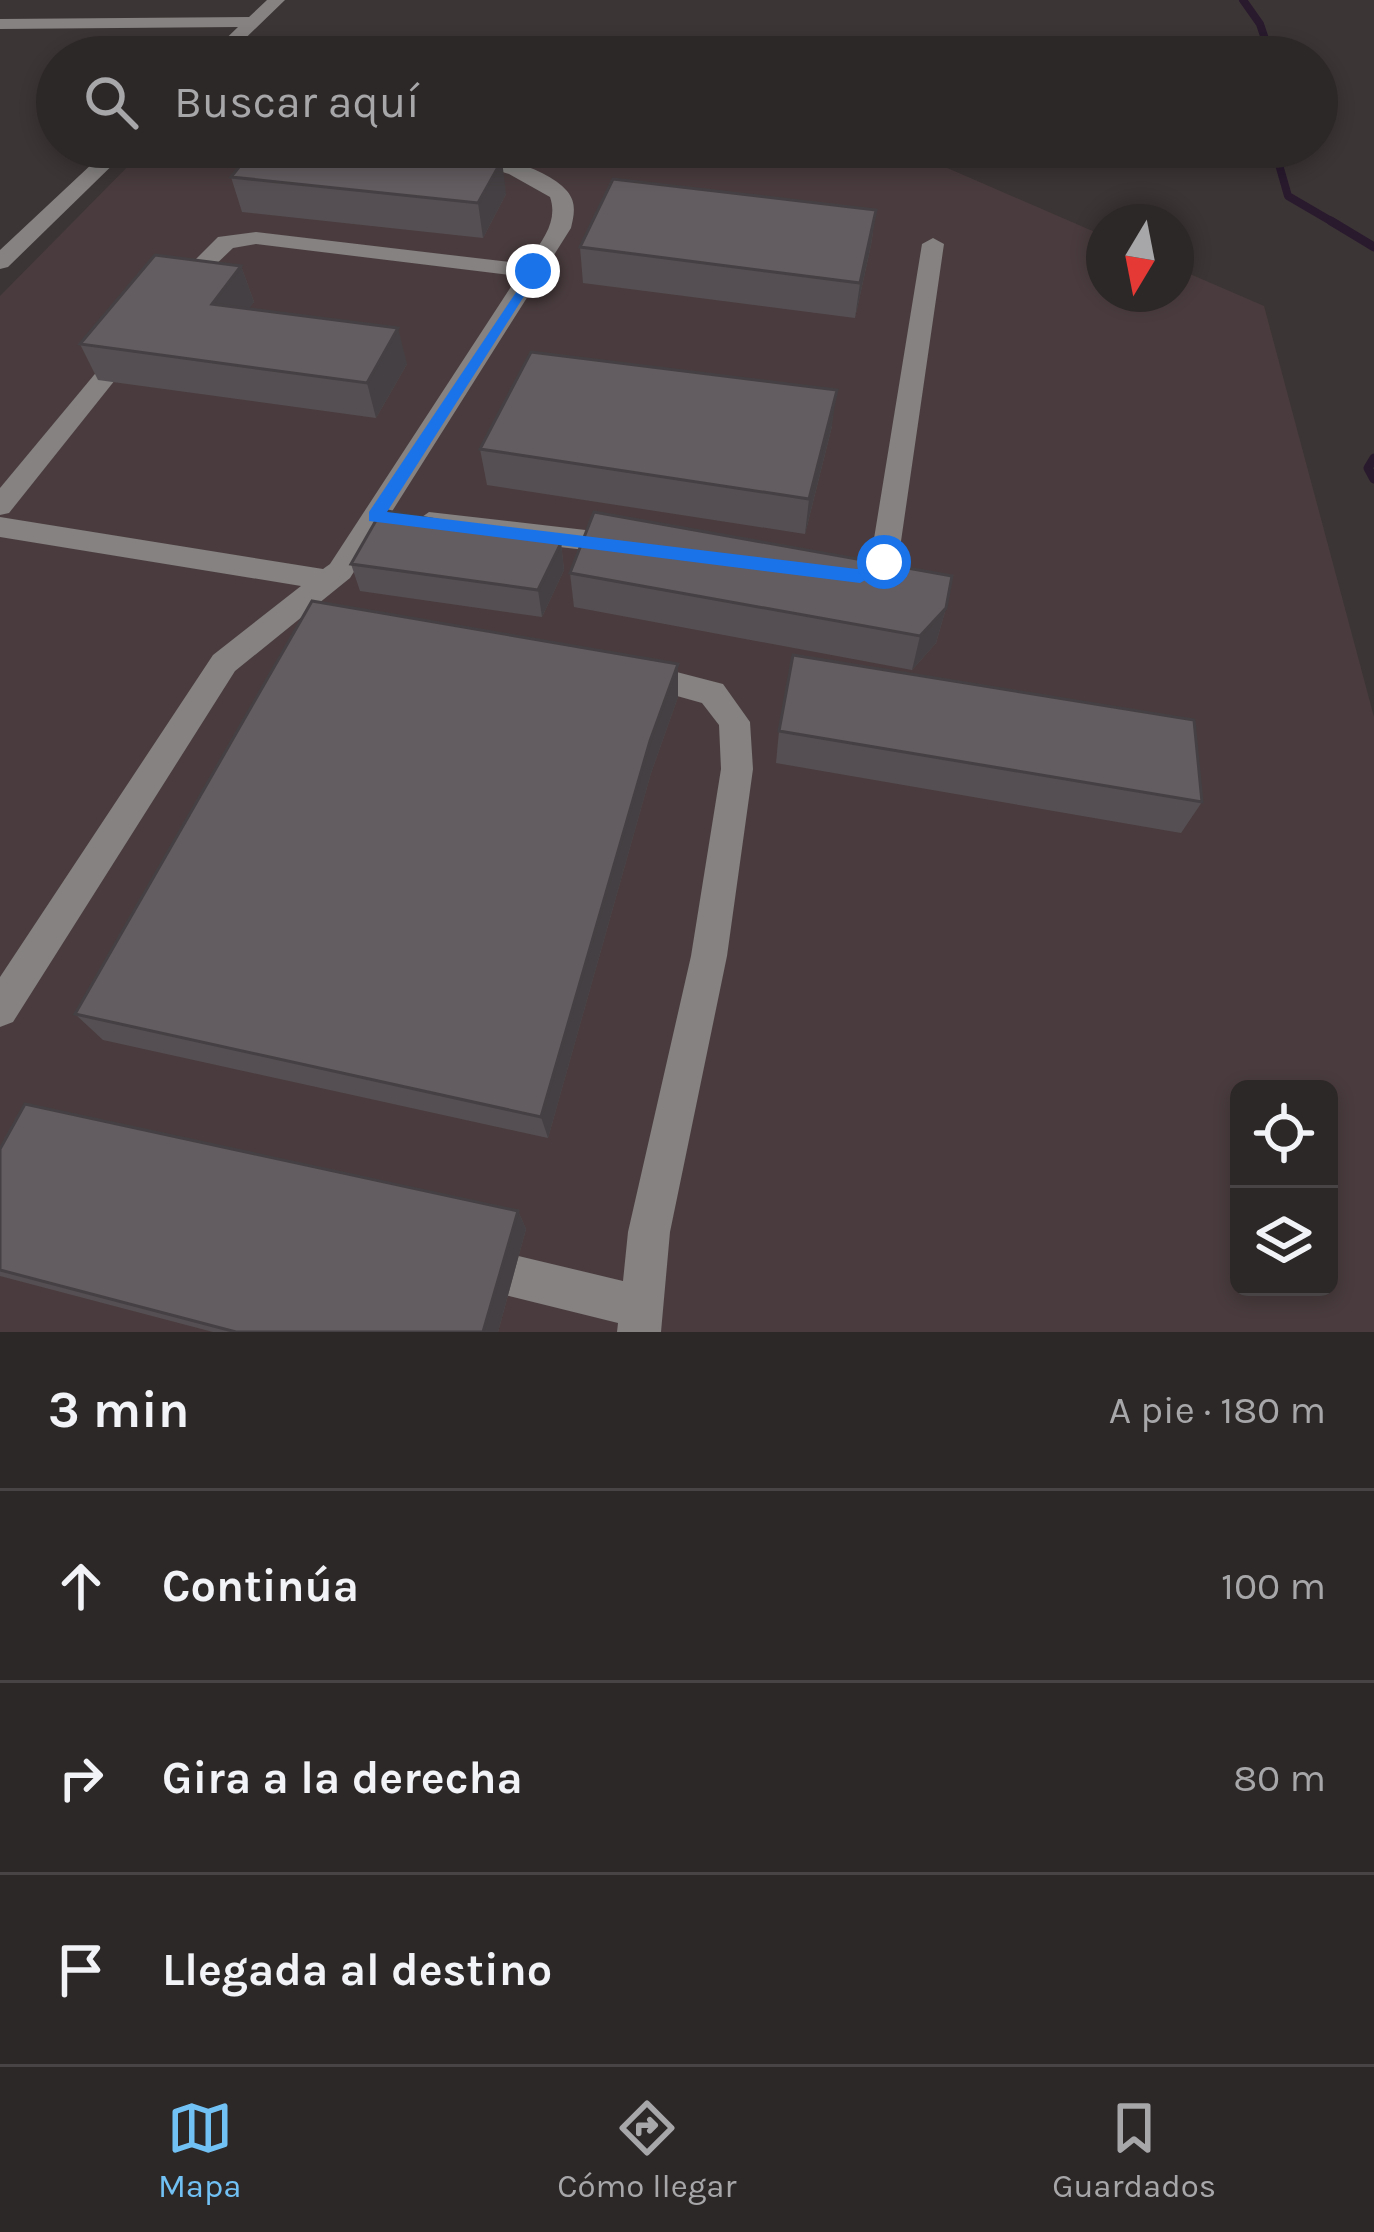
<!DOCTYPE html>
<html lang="es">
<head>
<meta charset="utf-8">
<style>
  :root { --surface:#2d2828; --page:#353030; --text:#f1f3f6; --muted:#a7a6a8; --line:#484445; --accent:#71c1f5 }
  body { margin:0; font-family:Karla,sans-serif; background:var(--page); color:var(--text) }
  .controls { position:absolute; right:36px; bottom:36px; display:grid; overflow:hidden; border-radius:18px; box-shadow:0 6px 18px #0003 }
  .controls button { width:108px; height:108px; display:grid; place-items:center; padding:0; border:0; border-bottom:3px solid var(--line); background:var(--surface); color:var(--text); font:60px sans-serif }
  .compass { position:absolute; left:1086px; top:204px; width:108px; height:108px; border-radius:50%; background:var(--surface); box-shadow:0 6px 18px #0003; rotate:190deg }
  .stop { position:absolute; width:36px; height:36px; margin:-27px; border:9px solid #1a73e8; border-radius:50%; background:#fff }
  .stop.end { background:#1a73e8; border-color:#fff; box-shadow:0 3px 12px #0008 }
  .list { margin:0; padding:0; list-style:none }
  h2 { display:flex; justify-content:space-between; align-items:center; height:156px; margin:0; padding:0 48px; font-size:51px }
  h2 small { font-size:39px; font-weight:400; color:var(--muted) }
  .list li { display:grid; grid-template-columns:78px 1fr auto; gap:36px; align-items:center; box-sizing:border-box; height:192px; padding:0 48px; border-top:3px solid var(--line) }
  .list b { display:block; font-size:45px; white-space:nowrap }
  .list em { font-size:39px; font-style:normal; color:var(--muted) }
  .icon { flex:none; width:66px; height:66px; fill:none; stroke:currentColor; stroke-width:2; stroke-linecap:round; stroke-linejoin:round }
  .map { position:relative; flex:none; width:1374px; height:1332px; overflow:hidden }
  .search { position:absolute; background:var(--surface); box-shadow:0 6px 18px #0003; left:36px; right:36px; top:36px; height:132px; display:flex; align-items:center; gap:30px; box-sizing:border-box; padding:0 42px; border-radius:66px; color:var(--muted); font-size:45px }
  .sheet { height:732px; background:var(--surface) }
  nav { display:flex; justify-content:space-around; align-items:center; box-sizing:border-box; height:168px; border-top:3px solid var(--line); background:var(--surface); font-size:33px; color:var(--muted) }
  nav a { display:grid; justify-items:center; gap:6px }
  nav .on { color:var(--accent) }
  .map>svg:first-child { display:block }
</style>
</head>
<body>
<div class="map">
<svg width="1374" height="1332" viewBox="0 0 1374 1332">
  <rect width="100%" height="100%" fill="#3c3535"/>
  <path fill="#4a3c3e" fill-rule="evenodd" d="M147,147H899L1104,236V294H1176V268L1264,306L1374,717V1332H0V296ZM1239,1089H1329V1287H1239Z"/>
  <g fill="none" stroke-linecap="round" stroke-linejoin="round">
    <g stroke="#291a2e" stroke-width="8">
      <polyline points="1243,0 1260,24 1271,57"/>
      <polyline points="1274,147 1288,196 1336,224"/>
    </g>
    <g stroke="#291a2e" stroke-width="9">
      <polyline points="1331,221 1374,247"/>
      <polyline points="1374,458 1368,468 1374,479"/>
    </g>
    <g fill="#858281" fill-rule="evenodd">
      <polygon points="267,0 285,0 226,57 207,57 238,27 0,29 0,19 249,17"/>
      <polygon points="110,147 131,147 8,267 0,269 0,250"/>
      <path d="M420,147C459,147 541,161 567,191C577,203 574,215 571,228L350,578L235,671L13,1022L0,1027V977L213,655L301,586L0,537V517L323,569L330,564L518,276L256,244L233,248L185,294L177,296L166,289L218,237L256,232L526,264C540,243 559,223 550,197L509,174Z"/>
      <path d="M933,238L944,244L898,562C882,582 851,596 832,574L836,567L856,565L871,557L922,244Z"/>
      <polygon points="127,343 135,345 135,355 9,513 0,515 0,488 119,345"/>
      <polygon points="429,512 620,534 634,544 620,554 429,532 415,522"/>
      <polygon points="638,662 723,684 750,722 753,769 727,956 670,1232 661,1332 617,1332 618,1323 473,1287 458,1281 452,1266 458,1251 473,1245 623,1281 628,1232 691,956 721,769 719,725 702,703 627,682 623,674 627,666"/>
    </g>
  </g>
  <g fill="#554f53">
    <polygon points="231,177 506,194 483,238 242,212"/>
    <polygon points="876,210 871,245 855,318 583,283 580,247"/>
    <polygon points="241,266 254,302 248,309 407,364 376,418 98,380 80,344"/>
    <polygon points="832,426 805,534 487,485 480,449"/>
    <polygon points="561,543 564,570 542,617 360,591 351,564"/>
    <polygon points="570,573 946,608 936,643 912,670 574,607"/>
    <polygon points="678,697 651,773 548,1138 103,1040 75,1014"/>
    <polygon points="779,731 1202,802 1181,833 776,763"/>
    <polygon points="0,1149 518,1211 526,1229 498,1332 213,1332 0,1276"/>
  </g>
  <g fill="#454043">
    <polygon points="502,160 506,194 483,238 478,203"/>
    <polygon points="876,210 871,245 855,318 860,283"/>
    <polygon points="241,266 254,302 226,340 212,304"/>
    <polygon points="398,328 407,364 376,418 367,383"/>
    <polygon points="837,390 832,426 805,534 809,499"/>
    <polygon points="561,543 564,570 542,617 538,590"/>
    <polygon points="946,608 936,643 912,670 920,636"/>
    <polygon points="678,664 678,697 651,773 548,1138 541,1117 650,741"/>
    <polygon points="518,1211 526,1229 498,1332 483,1332"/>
  </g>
  <g fill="#635c60" stroke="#454043" stroke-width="3">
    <polygon points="255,147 375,147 502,160 478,203 231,177"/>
    <polygon points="613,179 876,210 860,283 580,247"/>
    <polygon points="155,255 241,266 212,304 398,328 367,383 80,344"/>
    <polygon points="531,352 837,390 809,499 480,449"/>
    <polygon points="382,510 561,543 538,590 351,564"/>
    <polygon points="594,512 952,576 946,608 920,636 570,573"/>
    <polygon points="312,601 678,664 650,741 541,1117 75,1014"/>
    <polygon points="793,655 1194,720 1202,802 779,731"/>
    <polygon points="25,1104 518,1211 483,1332 236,1332 0,1270 0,1149"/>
  </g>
  <polygon fill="#1a73e8" points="533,267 540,271 387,512 857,569 884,555 891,557 891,566 860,583 369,521 369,512"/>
</svg>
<div class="controls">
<button><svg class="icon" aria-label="locate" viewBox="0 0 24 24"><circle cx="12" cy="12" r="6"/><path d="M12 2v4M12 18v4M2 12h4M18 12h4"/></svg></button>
<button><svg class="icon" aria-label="layers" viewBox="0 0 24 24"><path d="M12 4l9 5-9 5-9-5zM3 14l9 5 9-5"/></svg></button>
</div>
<svg class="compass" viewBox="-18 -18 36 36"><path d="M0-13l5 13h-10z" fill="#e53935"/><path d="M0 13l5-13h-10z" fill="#a7a6a8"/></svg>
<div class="stop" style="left:884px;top:562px"></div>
<div class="stop end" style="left:533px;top:271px"></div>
<div class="search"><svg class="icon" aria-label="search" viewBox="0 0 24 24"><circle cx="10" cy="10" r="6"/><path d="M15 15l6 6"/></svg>Buscar aquí</div>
</div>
<section class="sheet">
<h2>3 min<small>A pie · 180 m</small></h2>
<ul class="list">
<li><svg class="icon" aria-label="ahead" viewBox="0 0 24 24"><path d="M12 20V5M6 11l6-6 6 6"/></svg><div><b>Continúa</b></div><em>100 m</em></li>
<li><svg class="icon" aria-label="right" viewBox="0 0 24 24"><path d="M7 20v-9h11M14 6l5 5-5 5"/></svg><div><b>Gira a la derecha</b></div><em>80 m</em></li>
<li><svg class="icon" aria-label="arrive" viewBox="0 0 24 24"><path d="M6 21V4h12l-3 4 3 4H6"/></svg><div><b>Llegada al destino</b></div></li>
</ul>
</section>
<nav>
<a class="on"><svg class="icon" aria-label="map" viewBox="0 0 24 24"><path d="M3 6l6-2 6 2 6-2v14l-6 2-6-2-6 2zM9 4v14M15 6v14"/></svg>Mapa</a>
<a><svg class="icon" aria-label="directions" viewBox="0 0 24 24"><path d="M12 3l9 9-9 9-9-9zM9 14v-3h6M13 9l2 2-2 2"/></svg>Cómo llegar</a>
<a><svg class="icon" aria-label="saved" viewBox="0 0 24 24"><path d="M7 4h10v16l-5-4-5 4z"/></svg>Guardados</a>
</nav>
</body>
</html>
